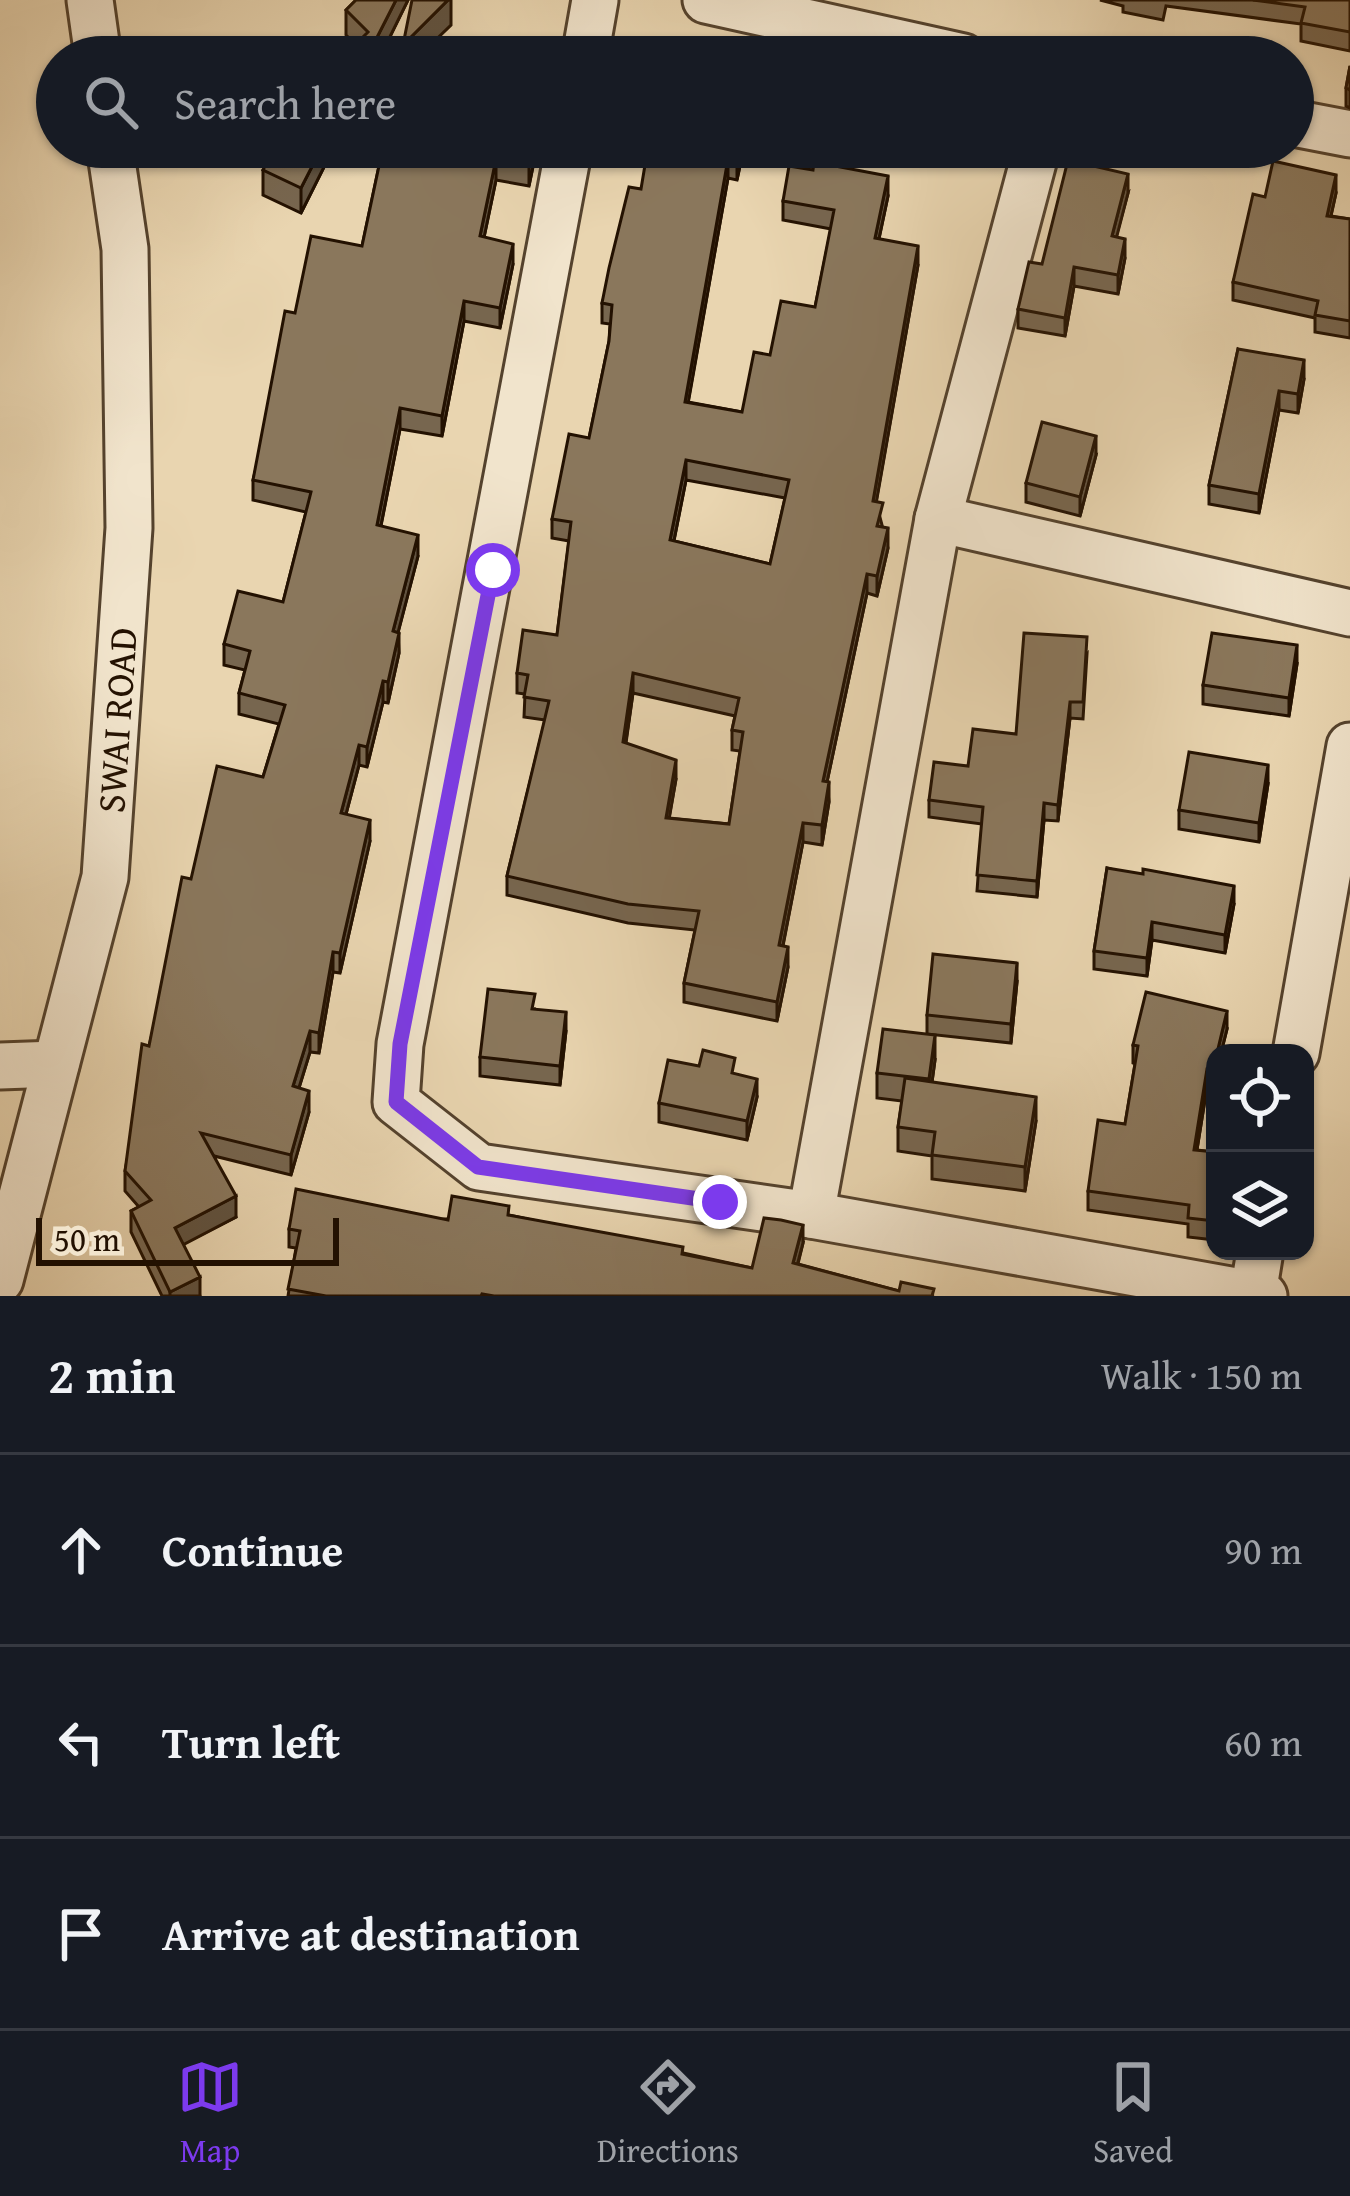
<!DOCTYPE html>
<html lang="en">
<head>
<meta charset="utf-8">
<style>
  :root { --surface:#171b24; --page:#20242c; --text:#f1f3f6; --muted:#9ea1a6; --line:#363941; --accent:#7c3aed }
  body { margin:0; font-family:"Gentium Book Plus",serif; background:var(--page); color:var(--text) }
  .controls { position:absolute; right:36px; bottom:36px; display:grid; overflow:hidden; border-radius:24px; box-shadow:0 3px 9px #0004 }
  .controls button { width:108px; height:108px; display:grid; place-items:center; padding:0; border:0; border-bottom:3px solid var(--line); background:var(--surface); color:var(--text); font:60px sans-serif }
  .scale { position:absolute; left:36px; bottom:30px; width:303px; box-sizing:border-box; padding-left:12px; border:6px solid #231101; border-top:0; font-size:33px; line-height:42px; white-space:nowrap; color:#231101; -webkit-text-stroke:9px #f1e4cc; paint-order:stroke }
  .stop { position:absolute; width:36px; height:36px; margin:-27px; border:9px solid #7c3aed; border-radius:50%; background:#fff }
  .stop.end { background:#7c3aed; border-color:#fff; box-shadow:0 3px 12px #0008 }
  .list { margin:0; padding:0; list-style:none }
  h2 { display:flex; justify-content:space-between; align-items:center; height:156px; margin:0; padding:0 48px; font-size:51px }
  h2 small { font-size:39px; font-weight:400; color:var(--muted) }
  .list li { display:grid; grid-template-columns:78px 1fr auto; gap:36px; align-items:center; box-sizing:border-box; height:192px; padding:0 48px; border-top:3px solid var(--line) }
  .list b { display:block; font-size:45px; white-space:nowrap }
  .list em { font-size:39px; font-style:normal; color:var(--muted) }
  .icon { flex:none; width:66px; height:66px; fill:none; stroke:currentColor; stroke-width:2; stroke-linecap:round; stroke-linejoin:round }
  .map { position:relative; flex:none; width:1350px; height:1296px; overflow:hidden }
  .search { position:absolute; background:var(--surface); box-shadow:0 3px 9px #0004; left:36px; right:36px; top:36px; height:132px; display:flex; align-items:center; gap:30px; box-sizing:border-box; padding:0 42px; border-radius:66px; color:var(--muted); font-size:45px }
  .sheet { height:732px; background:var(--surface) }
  nav { display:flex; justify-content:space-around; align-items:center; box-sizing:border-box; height:168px; border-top:3px solid var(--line); background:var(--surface); font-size:33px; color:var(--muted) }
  nav a { display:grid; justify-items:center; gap:6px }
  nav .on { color:var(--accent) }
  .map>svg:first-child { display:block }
</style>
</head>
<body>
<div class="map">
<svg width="1350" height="1296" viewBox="0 0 1350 1296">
  <rect width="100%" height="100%" fill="#e9d5b0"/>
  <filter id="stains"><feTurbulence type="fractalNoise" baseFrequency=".00167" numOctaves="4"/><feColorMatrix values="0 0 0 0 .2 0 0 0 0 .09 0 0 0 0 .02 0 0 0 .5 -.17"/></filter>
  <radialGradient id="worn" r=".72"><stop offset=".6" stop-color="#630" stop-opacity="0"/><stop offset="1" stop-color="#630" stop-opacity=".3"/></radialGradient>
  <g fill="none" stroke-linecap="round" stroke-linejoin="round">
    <defs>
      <g id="minor">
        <polyline points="90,0 98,57"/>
        <polyline points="706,0 963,57"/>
        <polyline points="585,57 595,0"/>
        <polyline points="1293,123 1350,134"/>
        <polyline points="569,147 400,1044 396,1102 479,1167 811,1215 1264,1296"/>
        <polyline points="938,519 1350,613"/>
        <polyline points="1296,1053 1350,746"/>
        <polyline points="0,1066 56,1064"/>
        <polyline points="811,1215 938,519 1037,147"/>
        <polyline points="0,1280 105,877 129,528 125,249 110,147"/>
        <polyline points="1253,1294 1260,1251"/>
      </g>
    </defs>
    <use href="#minor" stroke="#54422d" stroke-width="51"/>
    <use href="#minor" stroke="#f1e4cc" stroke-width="45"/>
  </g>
  <g fill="#77664f" stroke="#231101" stroke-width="3" fill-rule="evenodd">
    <polygon points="356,0 408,0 380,57 356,45 346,35 346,10"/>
    <polygon points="1100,0 1350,0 1350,51 1301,41 1301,24 1166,6 1163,20 1123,12 1123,6"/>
    <polygon points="1350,66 1350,108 1346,106 1346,88"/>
    <polygon points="334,147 301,213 263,195 263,170"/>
    <polygon points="383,147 537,147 529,186 496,180 484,237 513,264 500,328 464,321 442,436 400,429 381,526 418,556 398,632 399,653 388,703 383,702 367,767 359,765 346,814 370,841 340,973 333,972 319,1053 310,1052 299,1088 309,1112 291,1175 214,1156 236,1217 183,1244 200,1296 162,1296 131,1232 131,1211 139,1207 125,1191 125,1171 149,1046 191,879 263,777 279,724 239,714 239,693 245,670 224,665 224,644 283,602 306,512 253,500 253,480 295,313 362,246"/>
    <path d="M744,147L737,180L728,178L688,402L742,412L770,355L815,307L831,229L783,220V201L888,196L879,239L918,265L876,502L888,548L877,596L867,593L827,782L829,802L822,845L803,842L783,946L788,967L777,1021L684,1002V983L695,930L628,923L507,895V876L545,720L524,717L525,694L517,693V673L557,635L569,541L552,538V519L589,438L609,341L610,324L602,323V303L641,189ZM686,480L785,498L770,564L674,541ZM633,693L735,716L732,730V750L740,751L729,824L669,818L676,779L626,743Z"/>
    <polygon points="1128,193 1116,237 1125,258 1118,294 1074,286 1065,336 1018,328 1018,309 1042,264"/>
    <polygon points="1336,193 1331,216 1350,219 1350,338 1315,332 1315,318 1233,300 1233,282 1265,197"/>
    <polygon points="1238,349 1304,379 1298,413 1279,410 1259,513 1209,504 1209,485"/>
    <polygon points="1096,455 1080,516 1026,502 1026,483"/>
    <polygon points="1087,654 1083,719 1070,718 1058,821 1044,820 1037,897 977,891 982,824 929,817 929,800 968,766 1016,734"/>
    <polygon points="1297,664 1289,716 1203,704 1203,685"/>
    <polygon points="1268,784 1259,842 1179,829 1179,810"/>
    <polygon points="1107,868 1234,904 1225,953 1152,940 1147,976 1094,969 1094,951"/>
    <polygon points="1017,982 1011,1043 927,1034 927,1015"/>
    <polygon points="535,1009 566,1031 560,1085 480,1076 480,1057"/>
    <polygon points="1227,1029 1221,1053 1215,1053 1213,1088 1207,1087 1197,1150 1215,1152 1215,1240 1188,1237 1188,1224 1088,1210 1088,1191 1125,1124 1135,1064 1133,1063 1133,1045"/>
    <polygon points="935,1060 932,1082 1036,1121 1025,1191 932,1179 932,1156 898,1151 898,1127 902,1101 877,1098 877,1073"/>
    <polygon points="757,1097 747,1140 659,1122 659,1103"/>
    <polygon points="509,1215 752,1268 803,1243 798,1264 899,1291 934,1296 288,1296 296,1248 289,1247 289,1229"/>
  </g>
  <g fill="#615340" stroke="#231101" stroke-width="3">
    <polygon points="396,0 408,0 380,57 367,57"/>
    <polygon points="448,0 451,0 451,25 418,57 403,57 403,45"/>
    <polygon points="322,147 334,147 301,213 301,188"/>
    <polygon points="533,147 537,147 529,186 529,166"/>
    <polygon points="740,147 744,147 737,180 737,160"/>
    <polygon points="496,159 496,180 480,257 480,236"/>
    <polygon points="728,159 728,178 685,421 685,402"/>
    <polygon points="1128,174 1128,193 1112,255 1112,236"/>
    <polygon points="1336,175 1336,193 1327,233 1327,216"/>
    <polygon points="888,176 888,196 875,257 875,238"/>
    <polygon points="1125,239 1125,258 1118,294 1118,275"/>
    <polygon points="513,244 513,264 500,328 500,308"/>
    <polygon points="918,246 918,265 873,521 873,501"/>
    <polygon points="1074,267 1074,286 1065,336 1065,318"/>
    <polygon points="464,301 464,321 442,436 442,416"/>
    <polygon points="1304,360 1304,379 1298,413 1298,394"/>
    <polygon points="1279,391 1279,410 1259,513 1259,494"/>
    <polygon points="400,408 400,429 377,545 377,525"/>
    <polygon points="1096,436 1096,455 1080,516 1080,497"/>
    <polygon points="686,460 686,480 670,560 670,540"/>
    <polygon points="888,528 888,548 877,596 877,576"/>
    <polygon points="418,535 418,556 393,652 393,631"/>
    <polygon points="867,574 867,593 823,801 823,781"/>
    <polygon points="399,633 399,653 388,703 388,682"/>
    <polygon points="1297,645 1297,664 1289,716 1289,698"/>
    <polygon points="633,673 633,693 623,761 623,742"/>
    <polygon points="383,681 383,702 367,767 367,747"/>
    <polygon points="1070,702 1070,718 1058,821 1058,805"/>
    <polygon points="359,745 359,765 341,833 341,813"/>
    <polygon points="676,760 676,779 666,837 666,818"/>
    <polygon points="1268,765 1268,784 1259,842 1259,823"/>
    <polygon points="829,782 829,802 822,845 822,825"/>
    <polygon points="1044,803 1044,820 1037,897 1037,881"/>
    <polygon points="370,820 370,841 340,973 340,953"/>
    <polygon points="803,823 803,842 779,965 779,945"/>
    <polygon points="1234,886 1234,904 1225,953 1225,935"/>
    <polygon points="1152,922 1152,940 1147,976 1147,958"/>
    <polygon points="788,947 788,967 777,1021 777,1002"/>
    <polygon points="333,952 333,972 319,1053 319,1033"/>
    <polygon points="1017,963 1017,982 1011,1043 1011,1024"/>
    <polygon points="1227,1011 1227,1029 1221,1053 1217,1053"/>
    <polygon points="566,1012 566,1031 560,1085 560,1066"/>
    <polygon points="310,1031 310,1052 293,1107 293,1086"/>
    <polygon points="935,1035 935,1060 929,1104 929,1079"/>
    <polygon points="1207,1069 1207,1087 1194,1168 1194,1150"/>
    <polygon points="757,1079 757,1097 747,1140 747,1121"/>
    <polygon points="309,1091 309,1112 291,1175 291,1155"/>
    <polygon points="1036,1097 1036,1121 1025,1191 1025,1167"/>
    <polygon points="236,1196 236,1217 175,1249 175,1228"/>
    <polygon points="803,1225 803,1243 793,1281 793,1263"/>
    <polygon points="200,1277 200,1296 170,1296 170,1292"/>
  </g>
  <g fill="#8a775c" stroke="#231101" stroke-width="3" fill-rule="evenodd">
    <polygon points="356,0 396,0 367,57 343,57 368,32 346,10"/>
    <polygon points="412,0 448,0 403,45"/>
    <polygon points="1253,0 1350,0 1350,32 1301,23 1305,7"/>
    <polygon points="662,47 714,57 660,57"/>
    <polygon points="1350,66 1350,90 1346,88"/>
    <polygon points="274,147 322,147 301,188 263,170"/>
    <polygon points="383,147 533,147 529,166 496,159 480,236 513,244 500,308 464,301 442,416 400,408 377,525 418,535 393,631 399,633 388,682 383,681 367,747 359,745 341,813 370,820 340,953 333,952 319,1033 310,1031 293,1086 309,1091 291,1155 201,1133 236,1196 175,1228 200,1277 170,1292 131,1211 151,1200 125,1171 142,1044 149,1046 182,877 191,879 217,766 263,777 285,705 239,693 250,651 224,644 238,591 283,602 311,492 253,480 285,311 295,313 311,236 362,246"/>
    <path d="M648,147H740L737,160L728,159L685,402L742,412L754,352L770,355L781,301L815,307L834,210L783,201L789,166L813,170L814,162L888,176L875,238L918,246L873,501L883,503L877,526L888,528L877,576L867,574L823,781L829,782L822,825L803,823L779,945L788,947L777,1002L684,983L699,911L628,904L507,876L549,701L524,697L528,675L517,673L523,630L557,635L571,522L552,519L569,434L589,438L609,341L612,305L602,303L609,268L629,187L641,189ZM686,460L789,480L770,564L670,540ZM633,673L739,698L732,730L743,732L729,824L666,818L676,760L623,742Z"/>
    <polygon points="1068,160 1128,174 1112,236 1125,239 1118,275 1074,267 1065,318 1018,309 1029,262 1042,264"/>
    <polygon points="1273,161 1336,175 1327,216 1350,219 1350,321 1315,315 1318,301 1233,282 1253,194 1265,197"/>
    <polygon points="1238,349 1304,360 1298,394 1279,391 1259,494 1209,485"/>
    <polygon points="1042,422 1096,436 1080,497 1026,483"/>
    <polygon points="1024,633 1087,637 1083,702 1070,702 1058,805 1044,803 1037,881 977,875 983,807 929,800 934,762 968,766 973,729 1016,734"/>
    <polygon points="1212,633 1297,645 1289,698 1203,685"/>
    <polygon points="1189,752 1268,765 1259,823 1179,810"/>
    <polygon points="1107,868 1143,874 1143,869 1234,886 1225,935 1152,922 1147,958 1094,951"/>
    <polygon points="933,954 1017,963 1011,1024 927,1015"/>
    <polygon points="488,989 535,994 532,1009 566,1012 560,1066 480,1057"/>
    <polygon points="1146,992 1227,1011 1217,1053 1215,1053 1213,1069 1207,1069 1194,1150 1215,1152 1215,1221 1188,1218 1189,1205 1088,1191 1098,1120 1125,1124 1138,1046 1133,1045"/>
    <polygon points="883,1029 935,1035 929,1079 877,1073"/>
    <polygon points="703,1050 735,1058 732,1073 757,1079 747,1121 659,1103 668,1060 699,1066"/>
    <polygon points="905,1078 1036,1097 1025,1167 932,1155 935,1132 898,1127"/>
    <polygon points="296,1189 448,1220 452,1196 509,1206 508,1215 683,1247 682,1254 752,1268 764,1218 781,1220 803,1225 793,1263 899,1291 901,1282 934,1289 932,1296 494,1296 482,1294 481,1296 326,1296 288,1289 300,1231 289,1229"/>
  </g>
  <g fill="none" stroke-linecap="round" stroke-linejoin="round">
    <polyline stroke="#7c3aed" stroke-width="15" points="493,570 400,1044 396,1102 478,1167 720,1202"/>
  </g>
  <g text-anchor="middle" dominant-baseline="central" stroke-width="9" stroke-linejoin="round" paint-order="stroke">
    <g font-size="39" fill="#231101" stroke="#f1e4cc">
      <text transform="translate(116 720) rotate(-86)">SWAI ROAD</text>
    </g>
  </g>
  <rect width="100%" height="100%" filter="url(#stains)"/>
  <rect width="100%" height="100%" fill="url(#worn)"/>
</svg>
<div class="controls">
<button><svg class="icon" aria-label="locate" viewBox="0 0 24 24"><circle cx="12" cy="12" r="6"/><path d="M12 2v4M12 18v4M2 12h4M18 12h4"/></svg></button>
<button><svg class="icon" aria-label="layers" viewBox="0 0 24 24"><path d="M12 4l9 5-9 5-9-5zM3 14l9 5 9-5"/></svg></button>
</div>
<div class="scale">50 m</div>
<div class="stop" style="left:493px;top:570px"></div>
<div class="stop end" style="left:720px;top:1202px"></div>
<div class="search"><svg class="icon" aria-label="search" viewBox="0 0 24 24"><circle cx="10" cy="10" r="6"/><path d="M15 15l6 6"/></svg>Search here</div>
</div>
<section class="sheet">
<h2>2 min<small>Walk · 150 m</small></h2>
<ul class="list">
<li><svg class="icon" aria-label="ahead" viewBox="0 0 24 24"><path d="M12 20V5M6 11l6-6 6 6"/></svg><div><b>Continue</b></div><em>90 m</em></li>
<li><svg class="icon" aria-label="left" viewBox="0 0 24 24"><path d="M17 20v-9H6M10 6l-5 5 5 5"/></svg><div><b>Turn left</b></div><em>60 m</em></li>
<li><svg class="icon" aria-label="arrive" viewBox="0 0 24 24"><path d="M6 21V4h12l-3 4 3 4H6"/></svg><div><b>Arrive at destination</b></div></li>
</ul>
</section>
<nav>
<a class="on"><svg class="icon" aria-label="map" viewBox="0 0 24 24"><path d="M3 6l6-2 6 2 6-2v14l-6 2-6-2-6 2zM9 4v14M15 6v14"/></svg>Map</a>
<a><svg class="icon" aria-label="directions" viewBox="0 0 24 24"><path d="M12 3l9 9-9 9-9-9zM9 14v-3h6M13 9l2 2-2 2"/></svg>Directions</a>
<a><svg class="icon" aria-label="saved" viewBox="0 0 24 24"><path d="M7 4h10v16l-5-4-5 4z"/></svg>Saved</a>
</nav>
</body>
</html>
